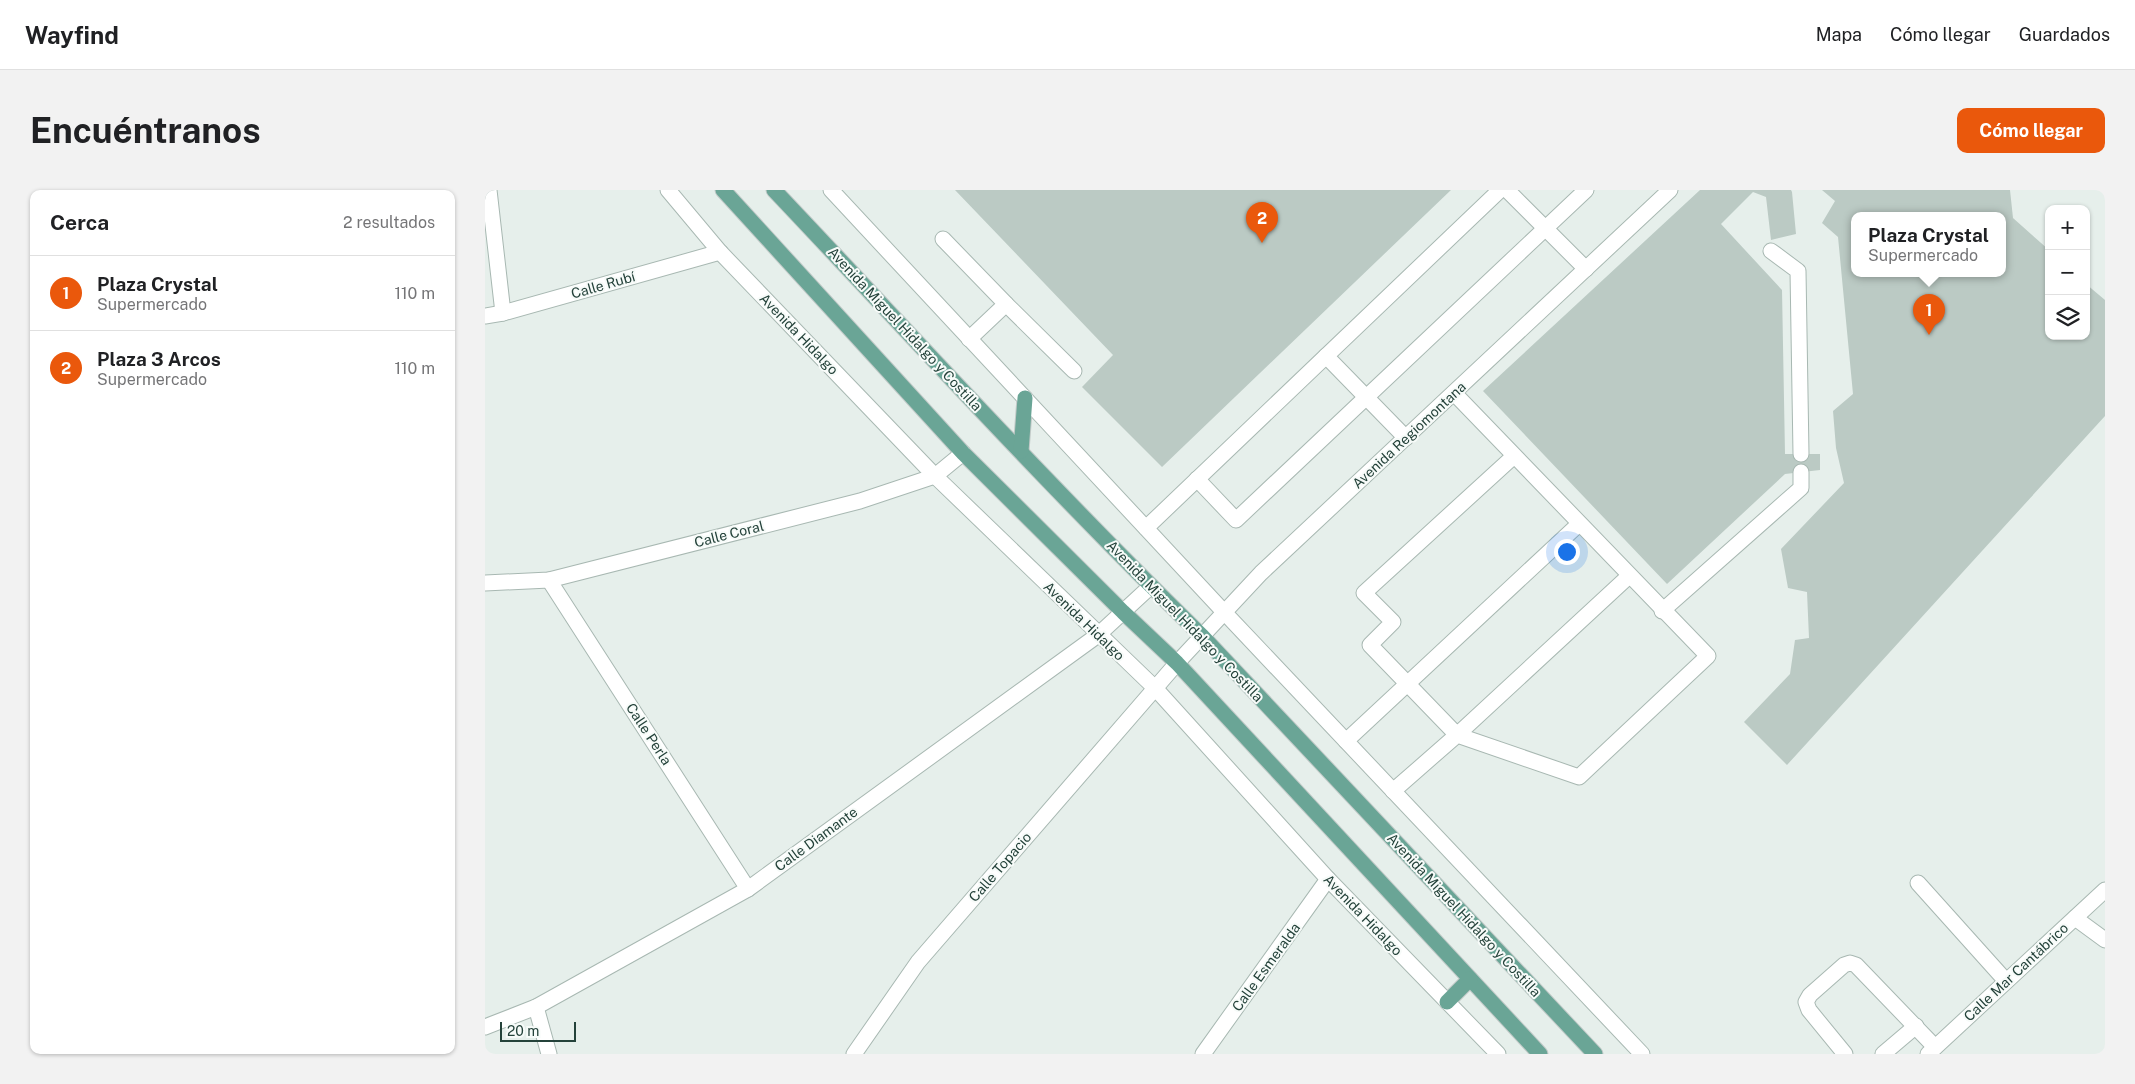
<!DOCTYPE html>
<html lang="es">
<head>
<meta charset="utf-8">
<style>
  :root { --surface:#fff; --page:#f2f2f2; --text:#202124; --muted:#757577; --line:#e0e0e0; --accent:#ea580c }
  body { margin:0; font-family:"Public Sans",sans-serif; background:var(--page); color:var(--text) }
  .controls { position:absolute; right:15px; top:15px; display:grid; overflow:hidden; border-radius:10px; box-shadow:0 1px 4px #0004 }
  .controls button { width:45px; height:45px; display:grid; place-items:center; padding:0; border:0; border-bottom:1px solid var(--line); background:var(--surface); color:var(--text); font:25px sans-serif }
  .scale { position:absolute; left:15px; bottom:12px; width:76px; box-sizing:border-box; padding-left:5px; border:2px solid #24423a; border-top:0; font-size:14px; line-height:18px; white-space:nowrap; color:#24423a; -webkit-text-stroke:4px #f7fbf9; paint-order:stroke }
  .you { position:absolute; left:1081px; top:361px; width:18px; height:18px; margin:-12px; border:4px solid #fff; border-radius:50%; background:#1a73e8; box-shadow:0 0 0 8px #1a73e833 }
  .badge { display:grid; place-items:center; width:32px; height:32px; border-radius:50%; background:var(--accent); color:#fff; font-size:16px; font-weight:700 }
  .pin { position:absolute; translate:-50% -41px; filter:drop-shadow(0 1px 2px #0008) }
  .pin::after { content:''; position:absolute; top:26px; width:18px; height:15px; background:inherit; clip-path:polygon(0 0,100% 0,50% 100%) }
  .popup { position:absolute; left:1366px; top:22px; width:155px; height:65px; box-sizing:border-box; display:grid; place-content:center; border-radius:10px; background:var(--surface); filter:drop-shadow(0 1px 4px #0005); font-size:16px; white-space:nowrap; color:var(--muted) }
  .popup b { font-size:19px; color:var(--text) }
  .popup::after { content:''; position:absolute; left:50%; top:100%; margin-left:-10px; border:10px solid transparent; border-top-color:var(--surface) }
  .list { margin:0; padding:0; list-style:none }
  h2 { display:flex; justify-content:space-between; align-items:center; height:65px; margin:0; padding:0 20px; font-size:21px }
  h2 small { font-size:16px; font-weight:400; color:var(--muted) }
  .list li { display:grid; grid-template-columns:32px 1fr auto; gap:15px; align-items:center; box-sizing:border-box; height:75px; padding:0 20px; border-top:1px solid var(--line) }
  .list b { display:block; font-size:19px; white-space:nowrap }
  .list p { margin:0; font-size:16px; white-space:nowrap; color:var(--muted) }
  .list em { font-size:16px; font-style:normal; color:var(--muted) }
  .icon { flex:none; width:28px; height:28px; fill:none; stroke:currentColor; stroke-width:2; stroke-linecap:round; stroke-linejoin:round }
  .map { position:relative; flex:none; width:1620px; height:864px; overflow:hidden; border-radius:10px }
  header { display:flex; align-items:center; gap:30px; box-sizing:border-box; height:70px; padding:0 25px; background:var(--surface); border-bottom:1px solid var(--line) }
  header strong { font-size:24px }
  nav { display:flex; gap:28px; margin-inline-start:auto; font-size:18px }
  .intro { display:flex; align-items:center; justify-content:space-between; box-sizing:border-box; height:120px; padding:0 30px }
  h1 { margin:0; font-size:35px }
  .button { padding:12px 22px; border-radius:10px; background:var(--accent); color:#fff; font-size:18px; font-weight:700 }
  main { display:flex; gap:30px; padding:0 30px }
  aside { flex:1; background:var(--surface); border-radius:10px; box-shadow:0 1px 4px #0004 }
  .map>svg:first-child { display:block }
</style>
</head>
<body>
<header>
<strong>Wayfind</strong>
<nav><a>Mapa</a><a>Cómo llegar</a><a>Guardados</a></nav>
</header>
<div class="intro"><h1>Encuéntranos</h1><a class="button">Cómo llegar</a></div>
<main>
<aside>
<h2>Cerca<small>2 resultados</small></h2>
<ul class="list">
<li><span class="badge">1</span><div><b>Plaza Crystal</b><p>Supermercado</p></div><em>110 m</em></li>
<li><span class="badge">2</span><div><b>Plaza 3 Arcos</b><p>Supermercado</p></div><em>110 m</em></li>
</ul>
</aside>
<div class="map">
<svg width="1620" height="864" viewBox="0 0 1620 864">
  <rect width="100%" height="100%" fill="#e6efeb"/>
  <g fill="#bbcac4" fill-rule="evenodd">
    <polygon points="470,0 966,0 677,277 597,197 628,165"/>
    <polygon points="1215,0 1306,0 1307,2 1311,44 1286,50 1281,7 1268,2 1236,34 1297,100 1300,264 1335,264 1335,280 1300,284 1182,394 998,201"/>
    <path d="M1337,0H1525L1528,28L1564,60V146H1601V94L1620,110V226L1302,575L1259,532L1305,484L1310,450L1324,448L1322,402L1303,398L1296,359L1359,293L1351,258L1348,221L1368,204L1353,47L1337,33L1350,11ZM1370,26H1518V84H1370Z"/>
  </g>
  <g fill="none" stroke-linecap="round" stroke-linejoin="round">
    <defs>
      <g id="minor">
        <polyline points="4,0 18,123"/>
        <polyline points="183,0 235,62 450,286 670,498 843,689 1013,864"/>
        <polyline points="346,0 739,422 1157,864"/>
        <polyline points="1022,0 1101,79"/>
        <polyline points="458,49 521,114"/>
        <polyline points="1286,61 1313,81 1316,264"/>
        <polyline points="0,126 18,123 235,62"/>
        <polyline points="484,149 521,114 589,181"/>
        <polyline points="841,166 921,248"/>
        <polyline points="1029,266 879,403 908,432 885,455 972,545 1144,386"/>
        <polyline points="712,289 751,330 1101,0"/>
        <polyline points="661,338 1015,0"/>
        <polyline points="64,390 263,699"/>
        <polyline points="0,393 64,390 375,311 450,286 478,263"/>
        <polyline points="1177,421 1316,298 1316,282"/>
        <polyline points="861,551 1094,334"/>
        <polyline points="908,601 972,545 1094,587 1223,466 969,203"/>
        <polyline points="1433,693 1521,791"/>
        <polyline points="1590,728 1620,750"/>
        <polyline points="51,817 64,864"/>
        <polyline points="0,837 51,817 263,699 613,445 666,396"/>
        <polyline points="369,864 433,772 692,473 776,383 1185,0"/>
        <polyline points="718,864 843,689"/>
        <polyline points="1360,864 1324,820 1321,812 1325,805 1359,775 1365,773 1371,775 1450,857"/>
        <polyline points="1398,864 1431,836"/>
        <polyline points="1443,864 1620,700"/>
      </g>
      <g id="major">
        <polyline points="238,0 478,263 638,422 692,473 1055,864"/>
        <path d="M289,0C431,150 569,302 717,446L1110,864"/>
        <polyline points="536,261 540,208"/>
        <polyline points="962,812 985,789"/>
      </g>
    </defs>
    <use href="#minor" stroke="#a8b8b2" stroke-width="17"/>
    <use href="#major" stroke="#c2cac8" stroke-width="17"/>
    <use href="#minor" stroke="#fff" stroke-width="15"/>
    <use href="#major" stroke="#6aa596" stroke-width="15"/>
  </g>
  <g text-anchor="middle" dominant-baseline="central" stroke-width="4" stroke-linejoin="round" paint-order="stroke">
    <g font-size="14" fill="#24423a" stroke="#f7fbf9">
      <text transform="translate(118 95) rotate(-16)">Calle Rubí</text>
      <text transform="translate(420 139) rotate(47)">Avenida Miguel Hidalgo y Costilla</text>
      <text transform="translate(314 144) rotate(46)">Avenida Hidalgo</text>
      <text transform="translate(924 245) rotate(-43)">Avenida Regiomontana</text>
      <text transform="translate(244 344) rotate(-14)">Calle Coral</text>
      <text transform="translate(599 431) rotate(44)">Avenida Hidalgo</text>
      <text transform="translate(700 431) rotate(46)">Avenida Miguel Hidalgo y Costilla</text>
      <text transform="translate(164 544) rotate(57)">Calle Perla</text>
      <text transform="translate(331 649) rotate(-36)">Calle Diamante</text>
      <text transform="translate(515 677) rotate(-49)">Calle Topacio</text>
      <text transform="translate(878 725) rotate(46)">Avenida Hidalgo</text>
      <text transform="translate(979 725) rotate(47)">Avenida Miguel Hidalgo y Costilla</text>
      <text transform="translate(781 777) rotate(-54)">Calle Esmeralda</text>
      <text transform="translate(1531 782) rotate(-43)">Calle Mar Cantábrico</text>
    </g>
  </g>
</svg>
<div class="controls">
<button>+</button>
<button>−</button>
<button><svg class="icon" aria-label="layers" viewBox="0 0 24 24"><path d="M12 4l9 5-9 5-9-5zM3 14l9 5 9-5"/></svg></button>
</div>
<div class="scale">20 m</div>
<div class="you"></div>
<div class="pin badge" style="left:1444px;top:145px">1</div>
<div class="popup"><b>Plaza Crystal</b>Supermercado</div>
<div class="pin badge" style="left:777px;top:53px">2</div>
</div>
</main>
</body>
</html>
